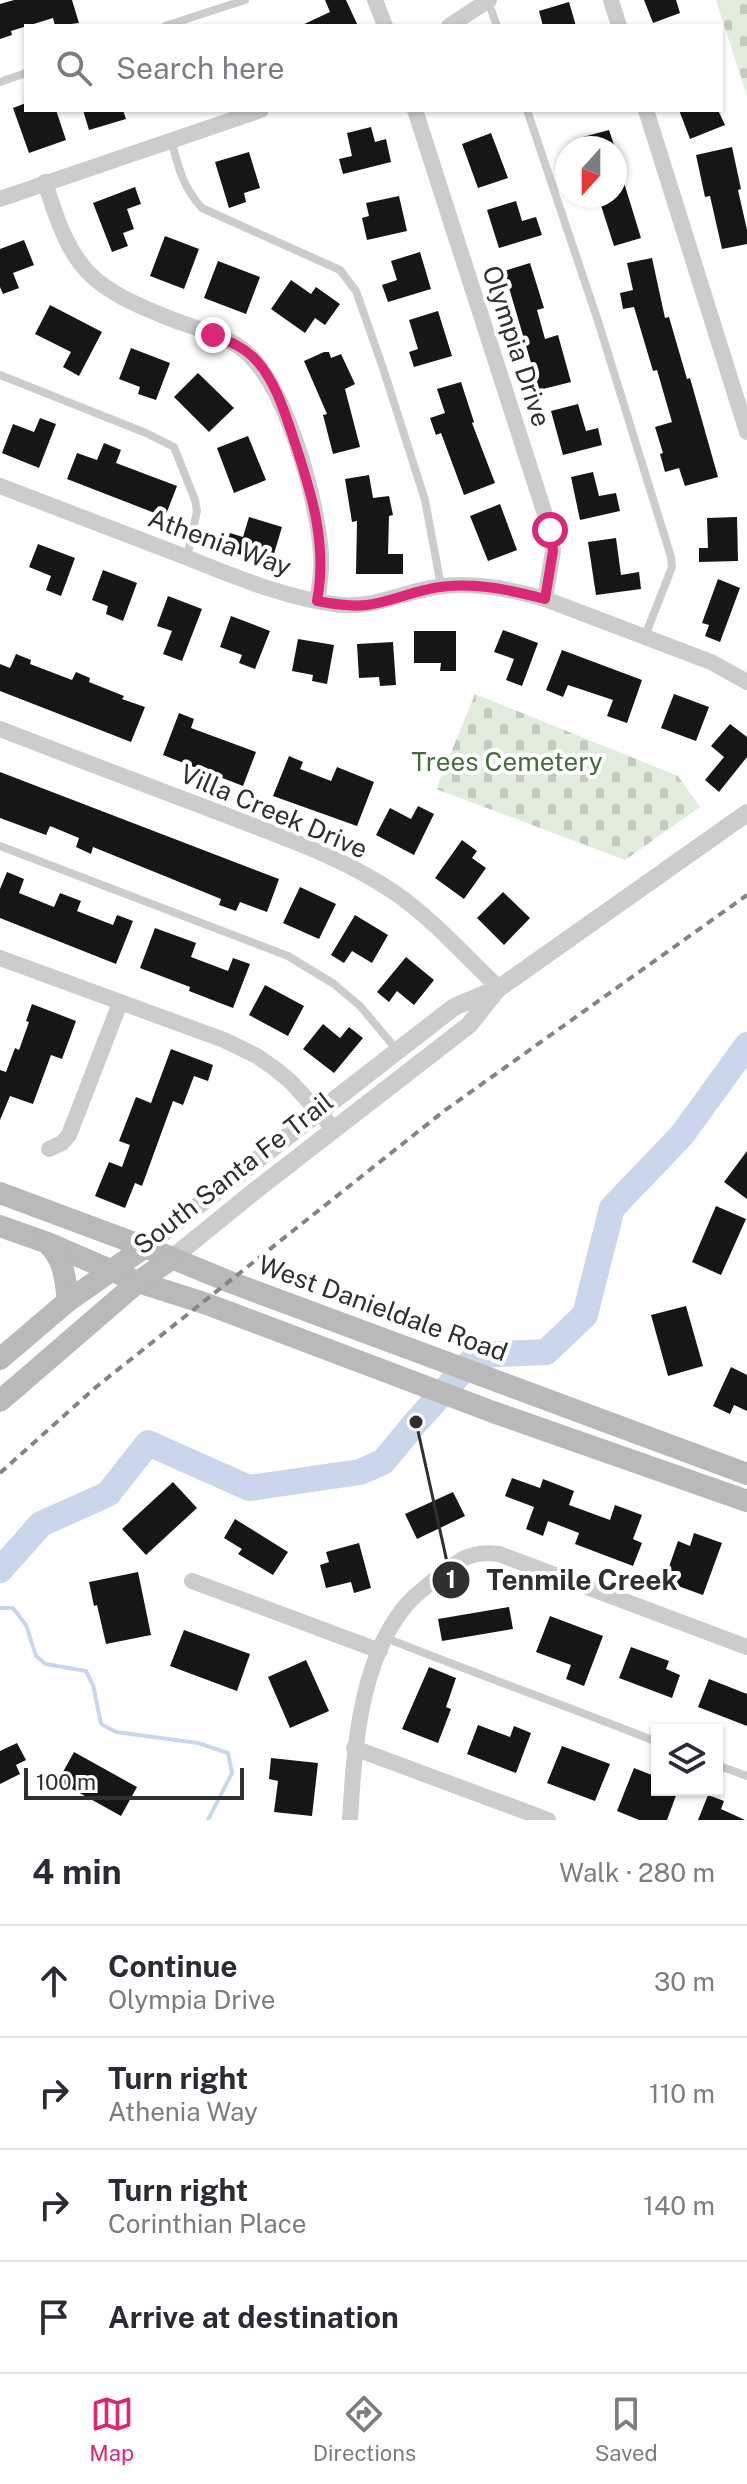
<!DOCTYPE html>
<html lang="en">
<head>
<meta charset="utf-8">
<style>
  :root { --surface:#fff; --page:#f2f2f3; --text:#2b2b33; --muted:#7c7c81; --line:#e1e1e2; --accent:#db2777 }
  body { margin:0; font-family:"Public Sans",sans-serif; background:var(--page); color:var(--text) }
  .controls { position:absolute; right:24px; bottom:24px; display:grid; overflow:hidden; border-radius:0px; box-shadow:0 2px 6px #0004 }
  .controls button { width:72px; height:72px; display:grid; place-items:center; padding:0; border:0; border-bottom:2px solid var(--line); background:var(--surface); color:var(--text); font:40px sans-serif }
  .compass { position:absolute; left:555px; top:136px; width:72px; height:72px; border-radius:50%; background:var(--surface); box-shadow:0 2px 6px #0004; rotate:201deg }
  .scale { position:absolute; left:24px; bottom:20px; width:220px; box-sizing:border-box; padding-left:8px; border:4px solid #2f2f2f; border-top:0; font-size:22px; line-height:28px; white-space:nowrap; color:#2f2f2f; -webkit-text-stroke:6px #fff; paint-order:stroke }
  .stop { position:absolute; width:24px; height:24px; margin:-18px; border:6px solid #db2777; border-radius:50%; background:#fff }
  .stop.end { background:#db2777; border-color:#fff; box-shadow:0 2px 8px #0008 }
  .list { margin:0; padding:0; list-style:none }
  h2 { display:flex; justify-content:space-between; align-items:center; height:104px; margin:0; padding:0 32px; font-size:34px }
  h2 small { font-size:26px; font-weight:400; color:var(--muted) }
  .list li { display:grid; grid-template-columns:52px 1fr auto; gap:24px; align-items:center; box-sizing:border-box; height:112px; padding:0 32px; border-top:2px solid var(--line) }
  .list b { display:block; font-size:30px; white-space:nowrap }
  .list p { margin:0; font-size:26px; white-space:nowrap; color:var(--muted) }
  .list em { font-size:26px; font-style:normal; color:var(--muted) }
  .icon { flex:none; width:44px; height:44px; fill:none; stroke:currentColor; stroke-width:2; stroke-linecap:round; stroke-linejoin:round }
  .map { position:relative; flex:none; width:747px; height:1820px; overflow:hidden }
  .search { position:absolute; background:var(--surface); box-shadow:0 2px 6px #0004; left:24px; right:24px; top:24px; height:88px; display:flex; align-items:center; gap:20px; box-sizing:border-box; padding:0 28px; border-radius:0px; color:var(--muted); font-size:30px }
  .sheet { height:552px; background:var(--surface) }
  nav { display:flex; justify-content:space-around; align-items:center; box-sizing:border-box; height:112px; border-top:2px solid var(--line); background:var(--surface); font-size:22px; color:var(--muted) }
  nav a { display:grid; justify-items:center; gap:4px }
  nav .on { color:var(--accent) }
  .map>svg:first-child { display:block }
</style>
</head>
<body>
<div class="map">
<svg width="747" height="1820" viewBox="0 0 747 1820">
  <defs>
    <pattern id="cemetery-stones" width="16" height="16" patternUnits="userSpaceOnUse" patternTransform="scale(2)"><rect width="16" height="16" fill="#e1ecdd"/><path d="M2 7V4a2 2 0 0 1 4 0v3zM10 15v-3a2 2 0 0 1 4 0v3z" fill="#c1cbbe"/></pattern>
  </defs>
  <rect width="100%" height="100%" fill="#fff"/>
  <g fill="url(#cemetery-stones)">
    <polygon points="716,0 747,0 747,96"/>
    <polygon points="475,694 678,776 700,807 625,860 436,789"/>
  </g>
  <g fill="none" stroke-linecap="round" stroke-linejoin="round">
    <polyline stroke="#cad6ec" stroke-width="4" points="0,1608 13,1608 26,1625 36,1656 46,1664 86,1671 93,1685 101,1724 116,1732 198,1743 228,1753 232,1773 208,1820"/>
    <polyline stroke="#cad6ec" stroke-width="26" points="0,1570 41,1524 108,1494 148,1443 249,1488 360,1472 383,1462 416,1422 477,1355 546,1352 585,1315 612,1208 682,1135 747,1045"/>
  </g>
  <g fill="#161616">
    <polygon points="14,0 72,0 79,23 55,26 53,18 11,31 12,35 0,39 0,4"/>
    <polygon points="325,0 346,0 358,26 300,26 330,12"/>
    <polygon points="644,0 676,0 680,13 653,23"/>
    <polygon points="569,2 576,26 543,26 539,11"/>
    <polygon points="26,103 26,110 56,110 66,140 29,153 13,108"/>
    <polygon points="83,110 123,110 126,119 89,130"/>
    <polygon points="679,110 718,110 725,125 690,139"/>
    <polygon points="371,127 375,142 386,139 391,162 343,174 339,159 352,156 347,133"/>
    <polygon points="609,130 615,148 586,148 583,137"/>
    <polygon points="491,133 508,178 478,188 462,144"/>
    <polygon points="732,147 741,189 738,190 747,230 747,244 722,249 710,196 705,197 696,155"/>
    <polygon points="249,152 260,188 244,193 246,202 229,208 215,162"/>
    <polygon points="615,163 618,163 641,238 614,246 598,196 615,196"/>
    <polygon points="135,187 141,204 127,209 134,229 123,233 128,246 112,252 93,203"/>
    <polygon points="399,196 407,231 367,240 362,218 369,216 366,203"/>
    <polygon points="516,201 522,221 536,217 542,235 499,248 487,210"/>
    <polygon points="165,236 199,249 184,289 150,276"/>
    <polygon points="24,240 34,265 13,273 19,288 3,294 0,287 0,249"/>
    <polygon points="420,252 431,289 388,302 382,285 397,280 391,261"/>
    <polygon points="652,258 665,318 669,317 687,379 690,378 718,477 685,486 679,468 665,472 660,454 663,453 655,427 672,422 657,370 653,371 634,307 623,309 620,293 633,290 627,263"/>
    <polygon points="218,261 260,277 246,314 204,298"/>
    <polygon points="530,263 544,308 537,310 545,339 558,335 571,382 539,390 504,271"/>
    <polygon points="291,280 311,294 316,287 340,304 325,325 315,318 305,333 271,309"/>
    <polygon points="50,305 102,332 79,376 63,367 71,352 35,334"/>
    <polygon points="438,311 452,356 414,367 409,352 418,349 409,320"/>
    <polygon points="131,348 170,363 156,400 138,394 140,387 119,379"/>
    <polygon points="324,352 329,352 331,358 341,354 355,384 345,389 360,447 333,454 323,415 327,414 304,361"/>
    <polygon points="198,373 234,408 209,432 174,397"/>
    <polygon points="461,382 474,422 472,423 495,483 464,495 441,433 436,435 430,418 445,413 437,389"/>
    <polygon points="578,404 586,431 598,428 602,445 563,455 551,411"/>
    <polygon points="40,418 56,424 39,468 2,453 13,424 34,432"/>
    <polygon points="248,436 266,480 234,493 217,448"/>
    <polygon points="104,443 121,450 116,463 177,486 165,517 67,479 77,453 97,460"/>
    <polygon points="593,472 599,496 616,493 620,511 580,520 571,477"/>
    <polygon points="369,475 373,498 389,496 393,515 389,516 388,554 403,554 403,574 356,574 357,521 352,522 345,479"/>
    <polygon points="500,504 517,550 488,561 470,516"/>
    <polygon points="249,517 282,527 271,564 225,550 230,533 243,537"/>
    <polygon points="737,517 738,561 699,562 699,548 708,548 707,518"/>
    <polygon points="616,538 621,575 639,572 641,589 596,595 588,542"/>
    <polygon points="38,544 75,558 61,596 46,590 51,576 29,567"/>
    <polygon points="103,570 137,583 123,621 106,614 108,606 92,600"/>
    <polygon points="718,579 740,588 720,642 705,636 709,625 702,623"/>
    <polygon points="168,596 202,609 182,661 163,654 172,631 157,626"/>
    <polygon points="231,616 270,631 255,669 239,663 242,655 220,647"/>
    <polygon points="503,630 538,643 522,686 506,680 514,659 494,652"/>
    <polygon points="414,631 456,631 456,671 440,671 441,663 414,663"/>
    <polygon points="298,639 334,645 327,684 312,681 313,675 292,671"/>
    <polygon points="393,642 396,685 380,686 379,677 359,678 357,644"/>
    <polygon points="562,650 642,680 627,723 607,716 613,700 568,685 563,697 546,690"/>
    <polygon points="16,654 31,660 30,664 72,680 76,672 90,678 89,682 124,696 122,699 145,707 131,742 0,691 0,664 10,668"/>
    <polygon points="674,694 709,707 696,741 661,728"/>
    <polygon points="179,713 194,719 191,728 256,752 243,786 163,755"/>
    <polygon points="730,724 747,737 747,757 719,792 705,780 724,757 711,746"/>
    <polygon points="289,756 303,762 300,769 331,781 337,767 374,782 357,826 273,796"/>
    <polygon points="0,772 279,879 267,912 240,902 236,911 219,905 221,899 167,877 93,847 91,854 76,847 79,838 50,826 46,835 0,818"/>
    <polygon points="418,806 434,814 414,855 376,835 390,808 411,819"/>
    <polygon points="462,840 477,851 472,858 486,868 464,899 435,878"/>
    <polygon points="7,872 24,879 19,893 54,907 60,893 81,901 77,911 113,925 117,915 133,921 116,964 0,918 0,889"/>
    <polygon points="300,887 336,904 319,939 283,923"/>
    <polygon points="503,892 530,918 504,945 477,918"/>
    <polygon points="355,915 388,935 372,963 352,951 344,963 331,955"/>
    <polygon points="155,928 196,943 191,957 228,971 233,958 250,964 233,1008 189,991 190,987 140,968"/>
    <polygon points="406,957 434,980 414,1005 397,991 389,1002 377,992"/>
    <polygon points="265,985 304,1006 288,1036 249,1015"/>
    <polygon points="32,1004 76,1021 62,1059 51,1055 33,1104 10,1096 0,1120 0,1070 6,1072 15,1048 19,1050 29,1022 26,1021"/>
    <polygon points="323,1024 340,1038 349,1027 363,1038 334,1073 303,1049"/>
    <polygon points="171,1049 213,1065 208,1081 194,1076 183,1105 173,1101 142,1186 135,1183 125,1208 95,1196 109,1162 122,1167 130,1145 119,1141 136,1097 151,1103"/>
    <polygon points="747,1151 747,1199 724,1182"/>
    <polygon points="716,1206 746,1219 721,1275 692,1262"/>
    <polygon points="686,1306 703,1366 668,1376 651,1315"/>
    <polygon points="731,1367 747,1375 747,1411 734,1405 730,1414 713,1406"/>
    <polygon points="512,1478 540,1488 543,1479 574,1491 569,1505 610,1520 615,1505 642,1515 633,1539 642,1543 633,1566 575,1544 579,1533 548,1521 543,1536 526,1529 534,1507 505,1496"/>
    <polygon points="173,1482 197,1508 146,1555 122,1529"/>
    <polygon points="453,1492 465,1516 417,1539 405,1514"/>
    <polygon points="235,1519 288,1552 273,1575 238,1554 242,1549 224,1538"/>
    <polygon points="694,1533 722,1543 703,1595 664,1581 678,1541 690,1546"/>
    <polygon points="359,1543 371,1588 354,1593 351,1582 326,1588 320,1565 329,1562 326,1552"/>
    <polygon points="138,1572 151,1635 106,1644 97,1605 94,1606 89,1582"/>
    <polygon points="509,1607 513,1629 442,1641 438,1619"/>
    <polygon points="550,1616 603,1636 584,1686 566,1679 571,1665 536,1652"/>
    <polygon points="184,1630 250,1654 237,1691 170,1666"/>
    <polygon points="631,1647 669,1661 666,1669 680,1675 672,1698 619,1678"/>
    <polygon points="306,1660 329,1711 290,1728 268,1677"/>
    <polygon points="429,1667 456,1678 446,1707 451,1709 438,1743 402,1729"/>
    <polygon points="709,1679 747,1694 747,1726 698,1707"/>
    <polygon points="478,1725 510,1737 514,1726 531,1733 516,1773 467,1754"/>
    <polygon points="17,1743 26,1760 16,1765 20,1774 0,1784 0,1751"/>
    <polygon points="562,1746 610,1764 595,1801 547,1783"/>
    <polygon points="74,1752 137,1787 121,1816 58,1781"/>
    <polygon points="271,1758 318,1763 312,1816 274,1812 278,1781 269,1779"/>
    <polygon points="634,1768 657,1777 657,1790 678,1790 667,1820 639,1820 617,1811"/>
    <polygon points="708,1795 724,1801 721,1809 745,1820 698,1820"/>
  </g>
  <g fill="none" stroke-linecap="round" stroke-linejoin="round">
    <g stroke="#ccc" stroke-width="8">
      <polyline points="488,1 497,26"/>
      <polyline points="165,26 245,0"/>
      <polyline points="0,82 26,73"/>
      <polyline points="527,110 598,321 671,557 672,567 645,636"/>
      <path d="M171,140C178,166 183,188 202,208L340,270L356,291L383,368L425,500L441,586"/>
      <polyline points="0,375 146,433 174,447 195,500 197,511 187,557"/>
      <polyline points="0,846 288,956 334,984 360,1006 397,1050"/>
      <path d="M386,1638C476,1674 567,1706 657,1742"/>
      <polyline points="717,1765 747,1776"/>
    </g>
    <g stroke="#ccc" stroke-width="16">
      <polyline points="375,0 385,26"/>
      <polyline points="611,0 619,26"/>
      <polyline points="449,26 489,0"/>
      <polyline points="415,110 550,530 553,551 545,599"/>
      <polyline points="646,110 747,432"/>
      <path d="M45,182C73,274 90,287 179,322C199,329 223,335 241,348C285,380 317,498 321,553C322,569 320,585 317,601"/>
      <polyline points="0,199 261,110"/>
      <path d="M0,486C61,509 122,533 183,556C233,576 287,599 341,605C374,608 404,592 436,587C472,581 510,589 545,599L711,662L747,682"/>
      <path d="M0,729C74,758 149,786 223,814C281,837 343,857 395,893C433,919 465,956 499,988"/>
      <polyline points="0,958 224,1040 257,1056 274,1068 290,1081 334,1129"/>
      <polyline points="49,1149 62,1143 69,1135 120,1003"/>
      <polyline points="192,1581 380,1651"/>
      <polyline points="354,1748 548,1820"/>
      <path d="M350,1820C354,1752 359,1665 403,1609C411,1598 423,1589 434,1580C457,1562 468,1550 499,1554L747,1647"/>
    </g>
    <g stroke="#ccc" stroke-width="18">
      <polyline points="145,1247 454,1007 499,988 747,813"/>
      <polyline points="171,1259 256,1190 469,1025 497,990"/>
    </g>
    <g stroke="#b9b9b9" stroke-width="22">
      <polyline points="0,1193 145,1247 230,1282 747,1474"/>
      <polyline points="0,1226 48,1243 138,1282 204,1303 493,1412 747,1501"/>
      <path d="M48,1244C65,1261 65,1278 68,1301"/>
      <polyline points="0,1359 68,1301 145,1247"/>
      <polyline points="0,1401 138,1282 171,1259"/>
    </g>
    <polyline stroke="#848484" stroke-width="4" stroke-dasharray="8 6" stroke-linecap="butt" points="0,1473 96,1387 444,1111 747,895"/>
  </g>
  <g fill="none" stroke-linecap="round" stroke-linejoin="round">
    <path stroke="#db2777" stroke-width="10" d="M213,335C229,341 244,347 256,360C275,381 284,410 293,437C311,491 328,544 317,601C333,604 350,607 367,605C391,602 415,590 440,587C475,582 511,590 545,599L553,551L550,530"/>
  </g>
  <g text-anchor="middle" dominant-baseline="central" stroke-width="8" stroke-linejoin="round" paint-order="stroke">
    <g font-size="26" fill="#2f2f2f" stroke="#fff">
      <text transform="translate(517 346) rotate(72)">Olympia Drive</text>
      <text transform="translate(220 542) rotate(20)">Athenia Way</text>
      <text transform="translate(274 811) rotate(23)">Villa Creek Drive</text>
      <text transform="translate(233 1173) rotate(-38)">South Santa Fe Trail</text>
      <text transform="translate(383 1308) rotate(20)">West Danieldale Road</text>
    </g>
    <g font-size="26" fill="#466b3d" stroke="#fff">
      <text x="507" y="761">Trees Cemetery</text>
    </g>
  </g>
  <path fill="none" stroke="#2f2f2f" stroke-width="3" d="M416 1422L451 1580"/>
  <g fill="#2f2f2f" stroke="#fff" stroke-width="3">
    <circle cx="416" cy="1422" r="8"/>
    <circle cx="451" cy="1580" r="20"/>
  </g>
  <g font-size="24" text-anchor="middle" font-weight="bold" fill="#fff">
    <text x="451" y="1588">1</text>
  </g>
  <g font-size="28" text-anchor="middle" font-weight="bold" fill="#2f2f2f" stroke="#fff" stroke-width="8" stroke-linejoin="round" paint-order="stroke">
    <text x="582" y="1590">Tenmile Creek</text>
  </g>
</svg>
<div class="controls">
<button><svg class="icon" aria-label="layers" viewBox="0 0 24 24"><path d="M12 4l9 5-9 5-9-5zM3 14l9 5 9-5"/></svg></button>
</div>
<svg class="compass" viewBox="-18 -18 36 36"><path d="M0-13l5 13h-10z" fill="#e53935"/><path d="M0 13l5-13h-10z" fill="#7c7c81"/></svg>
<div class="scale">100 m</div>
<div class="stop" style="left:550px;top:530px"></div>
<div class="stop end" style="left:213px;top:335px"></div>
<div class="search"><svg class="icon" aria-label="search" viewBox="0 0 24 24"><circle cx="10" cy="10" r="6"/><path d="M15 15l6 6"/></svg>Search here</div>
</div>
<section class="sheet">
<h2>4 min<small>Walk · 280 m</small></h2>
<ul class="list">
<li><svg class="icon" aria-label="ahead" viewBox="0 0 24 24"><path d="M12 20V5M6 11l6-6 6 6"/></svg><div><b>Continue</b><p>Olympia Drive</p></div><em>30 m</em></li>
<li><svg class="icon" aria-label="right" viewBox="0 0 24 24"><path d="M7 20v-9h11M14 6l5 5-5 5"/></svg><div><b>Turn right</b><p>Athenia Way</p></div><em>110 m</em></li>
<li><svg class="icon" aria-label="right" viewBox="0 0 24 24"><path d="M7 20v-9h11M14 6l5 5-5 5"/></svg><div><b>Turn right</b><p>Corinthian Place</p></div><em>140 m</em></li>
<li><svg class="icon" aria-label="arrive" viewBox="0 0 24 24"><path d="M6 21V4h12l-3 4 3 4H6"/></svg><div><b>Arrive at destination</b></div></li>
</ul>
</section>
<nav>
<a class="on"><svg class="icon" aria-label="map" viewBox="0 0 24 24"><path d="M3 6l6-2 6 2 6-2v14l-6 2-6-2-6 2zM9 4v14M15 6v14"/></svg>Map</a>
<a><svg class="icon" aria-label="directions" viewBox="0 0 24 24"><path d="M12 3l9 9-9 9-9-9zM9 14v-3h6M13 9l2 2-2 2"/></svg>Directions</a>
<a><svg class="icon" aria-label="saved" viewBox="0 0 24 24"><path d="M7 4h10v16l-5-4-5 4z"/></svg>Saved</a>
</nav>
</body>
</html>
